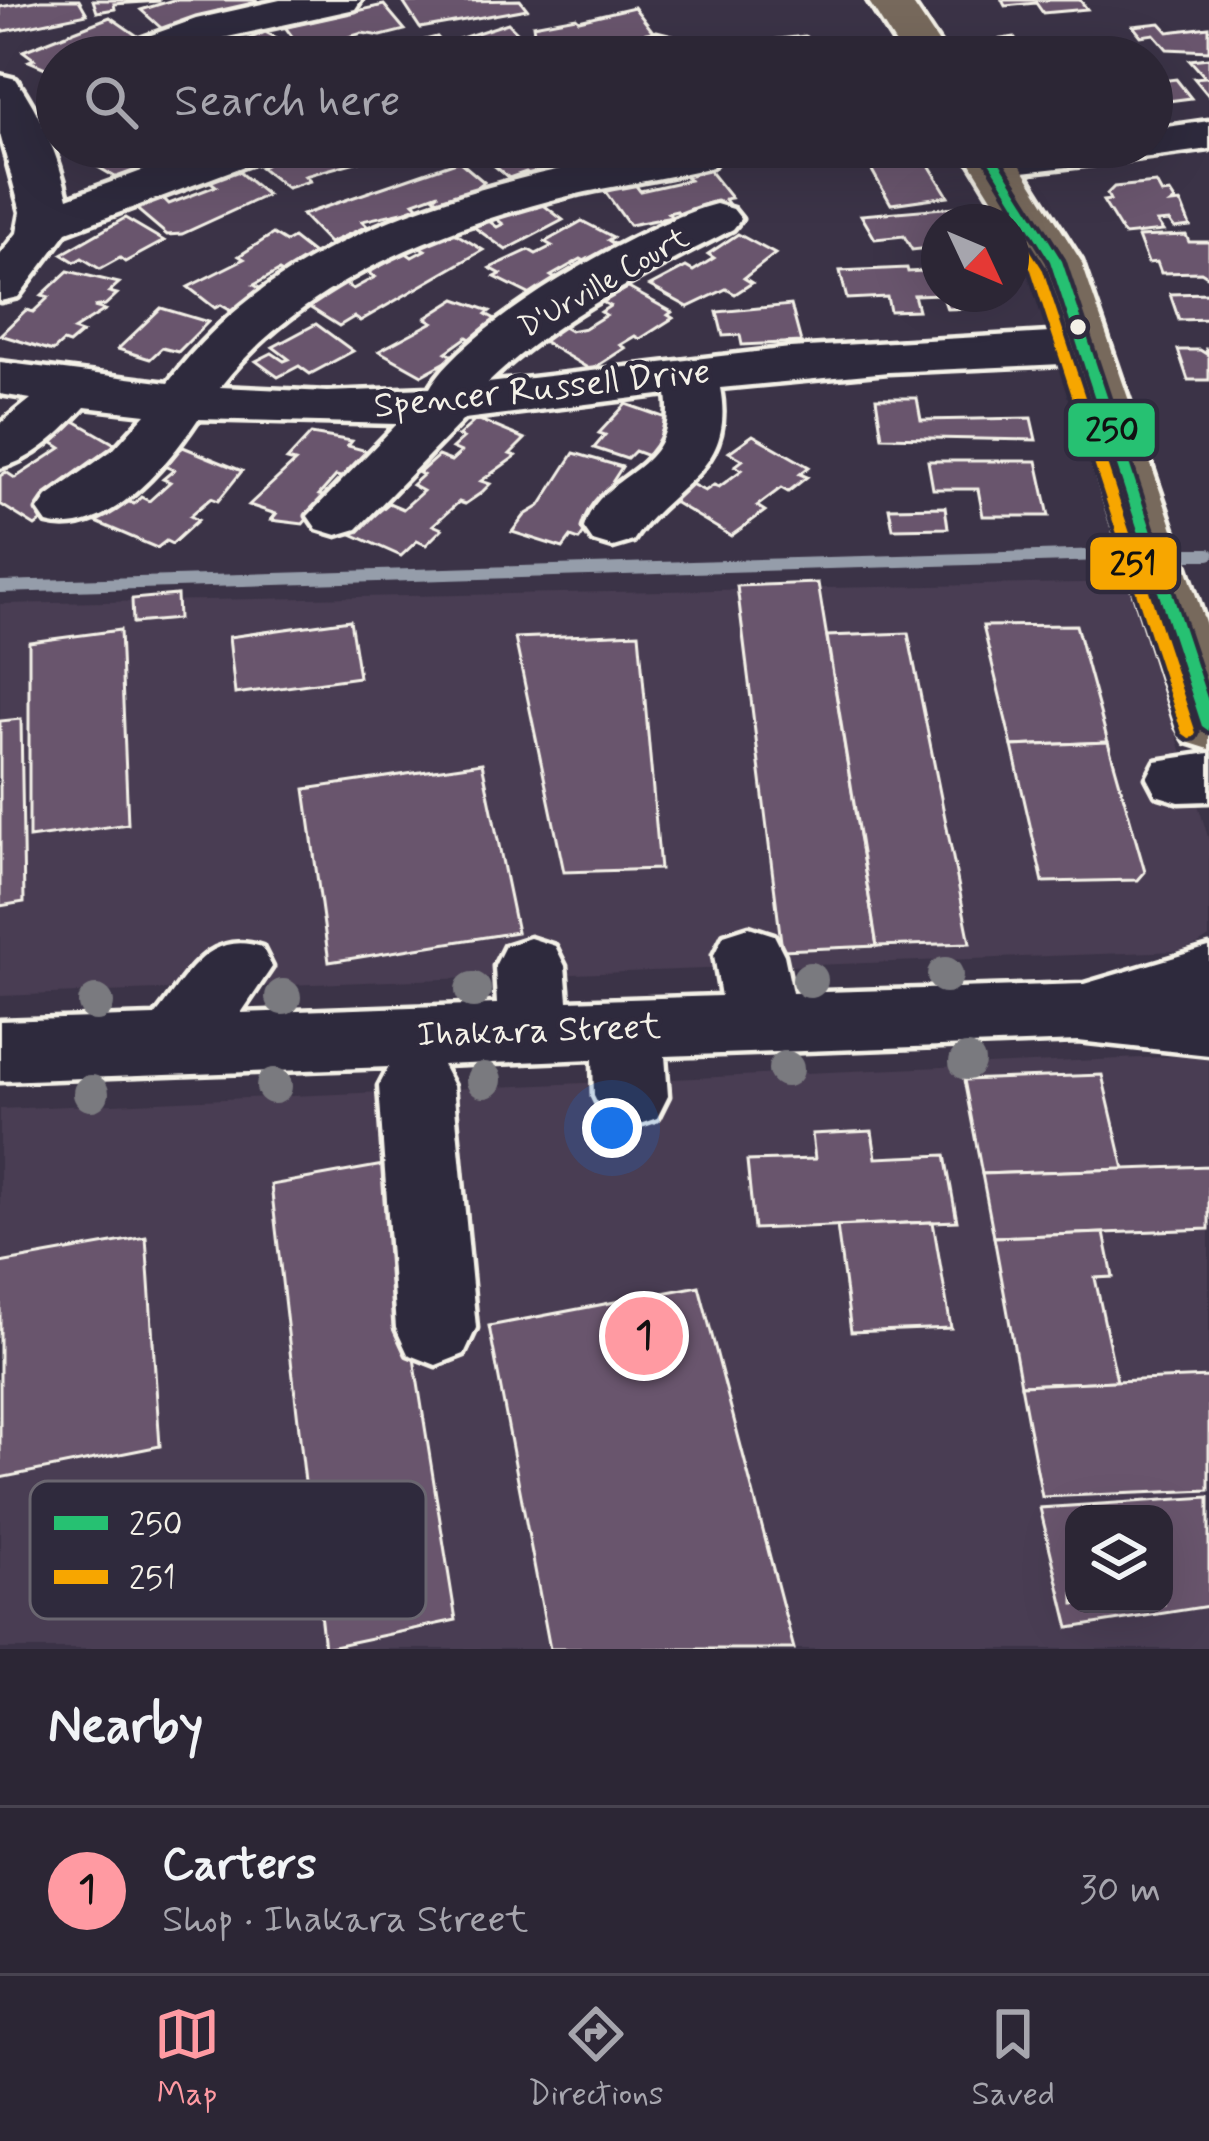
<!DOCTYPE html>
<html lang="en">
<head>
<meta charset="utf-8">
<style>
  :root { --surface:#2c2635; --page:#342e3d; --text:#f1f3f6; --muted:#a6a5ad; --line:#484350; --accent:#ff9aa2 }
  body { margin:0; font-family:Mynerve,sans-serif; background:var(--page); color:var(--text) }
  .controls { position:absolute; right:36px; bottom:36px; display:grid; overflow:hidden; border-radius:24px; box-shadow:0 12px 48px #0002 }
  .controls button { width:108px; height:108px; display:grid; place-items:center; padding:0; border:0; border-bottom:3px solid var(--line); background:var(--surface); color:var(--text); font:60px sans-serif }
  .compass { position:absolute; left:921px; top:204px; width:108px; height:108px; border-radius:50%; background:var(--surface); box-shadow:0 12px 48px #0002; rotate:134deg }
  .you { position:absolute; left:612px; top:1128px; width:42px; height:42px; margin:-30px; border:9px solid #fff; border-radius:50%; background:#1a73e8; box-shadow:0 0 0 18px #1a73e833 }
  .badge { display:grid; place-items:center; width:78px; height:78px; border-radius:50%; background:var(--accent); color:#111; font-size:39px; font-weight:700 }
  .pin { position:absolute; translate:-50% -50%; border:6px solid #fff; box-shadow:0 3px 12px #0006 }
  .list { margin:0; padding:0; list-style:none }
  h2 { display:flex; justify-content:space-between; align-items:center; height:156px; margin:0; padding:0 48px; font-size:51px }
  h2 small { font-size:39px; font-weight:400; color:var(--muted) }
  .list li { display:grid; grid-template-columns:78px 1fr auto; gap:36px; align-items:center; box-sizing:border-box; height:168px; padding:0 48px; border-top:3px solid var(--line) }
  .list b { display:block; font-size:45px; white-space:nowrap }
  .list p { margin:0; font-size:39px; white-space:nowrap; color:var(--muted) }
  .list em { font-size:39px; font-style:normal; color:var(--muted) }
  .icon { flex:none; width:66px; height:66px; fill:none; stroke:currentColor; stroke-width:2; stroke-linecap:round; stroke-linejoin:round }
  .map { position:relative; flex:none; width:1209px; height:1649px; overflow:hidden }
  .search { position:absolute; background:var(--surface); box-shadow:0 12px 48px #0002; left:36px; right:36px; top:36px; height:132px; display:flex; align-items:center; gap:30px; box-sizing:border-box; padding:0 42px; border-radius:66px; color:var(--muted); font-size:45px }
  .sheet { height:324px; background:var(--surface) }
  nav { display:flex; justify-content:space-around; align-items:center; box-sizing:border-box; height:168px; border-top:3px solid var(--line); background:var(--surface); font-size:33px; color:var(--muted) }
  nav a { display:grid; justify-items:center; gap:6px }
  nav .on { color:var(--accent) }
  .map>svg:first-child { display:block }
</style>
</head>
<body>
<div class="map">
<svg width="1209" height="1649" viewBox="0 0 1209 1649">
  <rect width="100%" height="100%" fill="#3b3347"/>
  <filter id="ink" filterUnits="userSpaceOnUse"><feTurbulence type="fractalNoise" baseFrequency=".00833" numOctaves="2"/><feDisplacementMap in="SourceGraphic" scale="24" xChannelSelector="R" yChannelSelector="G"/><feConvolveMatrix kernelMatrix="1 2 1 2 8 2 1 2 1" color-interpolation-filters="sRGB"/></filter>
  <g filter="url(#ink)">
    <g fill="#493d52" fill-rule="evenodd">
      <polygon points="1129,582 1209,840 1209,937 1197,945 1179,951 0,996 0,604"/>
      <path d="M1209,1055V1649H0V1109ZM1074,1514H1164V1604H1074Z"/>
    </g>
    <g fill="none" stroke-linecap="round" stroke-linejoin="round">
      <g stroke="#959daa" stroke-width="12">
        <polyline points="1163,554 1209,554"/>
        <polyline points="0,587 1140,554"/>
      </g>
    </g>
    <g fill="#69556d" stroke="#f4f1e8" stroke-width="3" fill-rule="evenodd">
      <polygon points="41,0 79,0 87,14 0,32 0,7"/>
      <polygon points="93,0 159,0 159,1 114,4 115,9 97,12"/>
      <polygon points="173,0 256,0 262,5 236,14 218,11 169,35 141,10"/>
      <polygon points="520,0 527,9 420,28 403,2"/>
      <polygon points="1002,0 1080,0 1087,9 1043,13 1036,3 1005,6"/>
      <polygon points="384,5 405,30 381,36 362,33 303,51 285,27"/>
      <polygon points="634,7 654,33 588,39 592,45 552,53 534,32 533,25 576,17 579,20"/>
      <polygon points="110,17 139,37 81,57 57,57 57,67 50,70 29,61 34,59 23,51"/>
      <polygon points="508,23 530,45 519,48 523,52 503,57 415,57 405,45 437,37 443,44"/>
      <polygon points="1160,23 1168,32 1209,27 1209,51 1167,49 1154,34 1141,36 1133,26"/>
      <polygon points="265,32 295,47 285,50 293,57 186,57 207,50 212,55"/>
      <polygon points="805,36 822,53 818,57 721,54 746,51 742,43"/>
      <polygon points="1014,37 1022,48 1053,41 1121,42 1128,57 993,57 990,52 995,52 987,41"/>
      <polygon points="1209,58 1209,96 1194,78 1205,77 1190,60"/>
      <polygon points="1176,79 1191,98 1152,103 1152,82"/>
      <polygon points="111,147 115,148 215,147 186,157 176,151 149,159 158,165 127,184 93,164 99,161 91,156"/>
      <polygon points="291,147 381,147 388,153 305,176 310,181 287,188 260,167 265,165 258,157"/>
      <polygon points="514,147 600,147 545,164 550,169 531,176 526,172 509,178 485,158"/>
      <polygon points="926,160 948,196 891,204 870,167"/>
      <polygon points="459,161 484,182 471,192 439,201 434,197 439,193 414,202 420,208 362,221 367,226 329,243 302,215"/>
      <polygon points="234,168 267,195 182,234 167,235 134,207 161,196 169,204 216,186 207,179"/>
      <polygon points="707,168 731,198 725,199 730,206 704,212 700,207 680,215 677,211 668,213 672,217 629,225 604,190 634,183 640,191 689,180 683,173"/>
      <polygon points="1156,183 1162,194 1170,193 1175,201 1171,204 1181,203 1190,226 1174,228 1169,221 1157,222 1163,231 1124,235 1103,201 1110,200 1107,194 1114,187"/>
      <polygon points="532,196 563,220 506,250 471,225 485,218 497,227 503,224 491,215"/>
      <polygon points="955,207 964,222 939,222 939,247 912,250 904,236 875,239 861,215"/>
      <polygon points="125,218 164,241 125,262 120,258 100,269 82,258 75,262 62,254"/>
      <polygon points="582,221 613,237 608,240 622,249 592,265 581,259 551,276 561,282 535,297 495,277 501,274 490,268 529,250 536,254 552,246 545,242"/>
      <polygon points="448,229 483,250 360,321 354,317 339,326 306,305 345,284 353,289 375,277 368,273 405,252 412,257 425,250 418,246"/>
      <polygon points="273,234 286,242 293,238 321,260 286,275 279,271 254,285 263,290 254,295 258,297 233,312 221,305 215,308 188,287 244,259 239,256"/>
      <polygon points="738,234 775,254 744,278 752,283 735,294 726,289 688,307 650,286 686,267 693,271 714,258 708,254"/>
      <polygon points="1186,235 1189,242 1209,242 1209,277 1201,272 1161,273 1157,262 1148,263 1138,237"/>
      <polygon points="907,268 908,272 923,271 926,279 939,279 939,294 992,294 973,295 977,308 947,309 942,294 914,295 918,310 890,311 887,297 847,299 840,271"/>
      <polygon points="68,271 119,283 109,292 117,294 105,305 94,307 105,310 73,330 82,333 69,344 63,342 53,351 0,335 26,310 33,312 49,297 42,295"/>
      <polygon points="623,285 672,312 668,315 673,318 640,339 635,336 620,345 625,348 591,370 536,337 558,324 570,331 585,328 606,315 601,312 610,306 598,300"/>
      <polygon points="1209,293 1209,319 1179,320 1170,294"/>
      <polygon points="456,299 490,311 486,314 499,321 490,327 498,331 479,344 467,337 446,352 455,357 422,375 379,351 433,322 426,318"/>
      <polygon points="791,305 801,342 742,345 740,335 723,336 717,312"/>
      <polygon points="161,308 208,322 178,352 162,348 150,359 118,349"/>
      <polygon points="316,324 353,351 310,374 299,366 278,377 256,361 272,353 284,361 289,359 273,347"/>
      <polygon points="1206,349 1209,349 1209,380 1188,380 1178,350 1200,350 1208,355"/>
      <polygon points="876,398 917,398 921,420 1031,418 1036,440 882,437"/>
      <polygon points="626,404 680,423 651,457 635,451 627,459 594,448 605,435 599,433"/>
      <polygon points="477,419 525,439 510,454 516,456 481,481 490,484 481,493 465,504 459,502 433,525 442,529 426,545 417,541 401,556 352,534 389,503 403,509 423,491 412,485 423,475 419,473 438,456 451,461 461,452 452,448 463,438 458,436"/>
      <polygon points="75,421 132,454 35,526 0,504 0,476 6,472 15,478 61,448 47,439"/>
      <polygon points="311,434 352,441 348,446 367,451 345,478 336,476 319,495 326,497 303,524 271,520 276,514 249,505 295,462 287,460"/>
      <polygon points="753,435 809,467 800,474 807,477 788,492 781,488 757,506 765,511 731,536 669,499 691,484 705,491 714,485 719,487 742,470 735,466 743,460 729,452"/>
      <polygon points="183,447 242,471 218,501 211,498 190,516 198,520 172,544 166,541 157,548 94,521 120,498 134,504 141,497 149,501 170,482 163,479 174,470 162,465"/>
      <polygon points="574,453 622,467 613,481 619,483 609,498 600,496 585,518 593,520 579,540 571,537 563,548 512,532 525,515 540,506"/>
      <polygon points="928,461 1037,461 1049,516 983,516 978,489 933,489"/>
      <polygon points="945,507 948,528 893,529 889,508"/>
      <polygon points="818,583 877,946 782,950 737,586"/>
      <polygon points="177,595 178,619 133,623 132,599"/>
      <polygon points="350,620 359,677 235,694 229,637"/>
      <polygon points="1076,625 1108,742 1012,746 983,626"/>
      <polygon points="120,630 128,824 29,838 29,642"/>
      <polygon points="639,633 660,869 564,872 515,638"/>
      <polygon points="908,633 970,943 877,946 827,636"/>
      <polygon points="21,719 24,902 0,906 0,721"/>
      <polygon points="1108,742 1145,872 1138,880 1043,882 1012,746"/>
      <polygon points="482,763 517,932 329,962 305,789"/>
      <polygon points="1102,1075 1124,1169 982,1174 964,1080"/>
      <polygon points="872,1131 876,1158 945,1155 957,1221 754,1229 747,1161 815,1159 812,1134"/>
      <polygon points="383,1165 456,1620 324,1648 271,1185"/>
      <polygon points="1209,1166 1209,1229 994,1237 982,1174"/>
      <polygon points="933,1222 951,1328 851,1332 837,1226"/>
      <polygon points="1104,1233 1113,1277 1095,1278 1117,1381 1021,1385 994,1237"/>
      <polygon points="146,1237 160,1446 0,1478 0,1263"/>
      <polygon points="699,1286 794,1649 550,1649 489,1326"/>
      <polygon points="1209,1377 1209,1490 1042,1497 1021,1385"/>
      <path d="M1209,1497V1606L1069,1628L1040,1508ZM1074,1514H1164V1604H1074Z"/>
    </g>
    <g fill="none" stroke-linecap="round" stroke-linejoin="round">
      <defs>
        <g id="minor">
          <polygon points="280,0 361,0 355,9 223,38 173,57 109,57 115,48 196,19"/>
          <polygon points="657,34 673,38 679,47 673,56 583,57 589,48"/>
          <path d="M0,75L16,79C41,115 58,155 68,198L207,147H275L268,157L67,232L18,297L0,301V255L17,233L21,212L0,134Z"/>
          <path d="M1209,121V149C1137,159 1068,167 994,175L977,171L970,161L977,151L993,147H1152V129Z"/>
          <path d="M671,147H712L719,157L712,167C664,179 615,185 568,196C443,227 301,282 220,387L327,392L430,388C465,325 645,222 716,204L733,209L741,219L733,229C648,273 558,316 488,383L790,348L1084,331L1103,336L1110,347L1103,358L1084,363L888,372L720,388C736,473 670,484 633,541L613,547L593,541L584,528C601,468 678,477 667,394L464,419L357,529L337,535L317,529L308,516L397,424L198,419C168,464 107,539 47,523L38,510L47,497L114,449L146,414L85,407C61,432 35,459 0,468V424L31,399L0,394V362L168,383C282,227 492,179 671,147Z"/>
          <polygon points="1209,753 1209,801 1179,802 1156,795 1147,778 1156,761"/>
          <path d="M749,927L774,935L784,955L792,993L1084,984L1209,947V1055L1078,1041L665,1056L668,1096L657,1118L631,1127L605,1118L594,1096L593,1059L442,1065L453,1086L476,1328L464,1354L436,1365L408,1354L396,1328L379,1086L389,1067L0,1081V1021L155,1016C186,978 207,929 262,947L272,967L241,1013L497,1004L495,966L505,946L530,938L555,946L565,966L568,1001L721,996L714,955L724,935Z"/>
        </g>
        <g id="major">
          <polygon points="868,0 910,0 948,57 904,57"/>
          <polygon points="961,147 1009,147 1081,261 1209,634 1209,749 1187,742 1177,726 1031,261"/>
        </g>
      </defs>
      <use href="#minor" stroke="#f4f1e8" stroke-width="9"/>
      <use href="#major" stroke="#f4f1e8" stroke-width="9"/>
      <use href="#minor" fill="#2f2a3d" fill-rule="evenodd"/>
      <use href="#major" fill="#77695c" fill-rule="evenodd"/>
      <defs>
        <polygon id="bus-1" points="980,147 990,147 1062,261 1209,704 1209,731 1202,726 1050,261"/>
        <polygon id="bus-2" points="1011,225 1015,226 1043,270 1196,733 1194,737 1189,738 1182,733 1031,270 1011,237"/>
      </defs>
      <use href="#bus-1" stroke="#2f2a3d" stroke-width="9"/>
      <use href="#bus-2" stroke="#2f2a3d" stroke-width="9"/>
      <use href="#bus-1" fill="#26c172" fill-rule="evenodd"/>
      <use href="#bus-2" fill="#f7a600" fill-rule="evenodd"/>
    </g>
    <g fill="#7a7a7f">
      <circle cx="945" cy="975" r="18"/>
      <circle cx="810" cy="980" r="18"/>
      <circle cx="473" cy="990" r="18"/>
      <circle cx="283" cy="997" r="18"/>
      <circle cx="96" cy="1003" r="18"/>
      <circle cx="967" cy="1062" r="18"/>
      <circle cx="786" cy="1069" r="18"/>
      <circle cx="484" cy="1080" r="18"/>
      <circle cx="274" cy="1086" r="18"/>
      <circle cx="91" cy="1093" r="18"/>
    </g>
  </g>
  <circle fill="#f4f1e8" stroke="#2f2a3d" stroke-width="4.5" cx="1078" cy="327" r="10"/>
  <g text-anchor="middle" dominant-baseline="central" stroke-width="9" stroke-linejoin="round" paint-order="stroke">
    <g font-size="30" fill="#f4f1e8" stroke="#2f2a3d">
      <text transform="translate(604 283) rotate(-30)">D'Urville Court</text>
    </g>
    <g font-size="36" fill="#f4f1e8" stroke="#2f2a3d">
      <text transform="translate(542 390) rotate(-6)">Spencer Russell Drive</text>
      <text transform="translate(539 1032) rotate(-2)">Ihakara Street</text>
    </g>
  </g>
  <rect x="30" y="1481" width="396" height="138" rx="18" fill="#2f2a3d" stroke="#6a6670" stroke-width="3"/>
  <rect x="54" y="1516" width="54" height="14" fill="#26c172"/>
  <rect x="54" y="1570" width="54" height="14" fill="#f7a600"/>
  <g font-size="33" fill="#f4f1e8">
    <text x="129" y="1535">250</text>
    <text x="129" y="1589">251</text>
  </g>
  <g stroke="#2f2a3d" stroke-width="4.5">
    <rect x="1066" y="401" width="91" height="58" rx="12" fill="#26c172"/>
    <rect x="1088" y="535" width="91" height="57" rx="12" fill="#f7a600"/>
  </g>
  <g font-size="33" text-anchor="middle" font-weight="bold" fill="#111">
    <text x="1112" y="441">250</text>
    <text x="1133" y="575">251</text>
  </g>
</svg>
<div class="controls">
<button><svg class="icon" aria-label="layers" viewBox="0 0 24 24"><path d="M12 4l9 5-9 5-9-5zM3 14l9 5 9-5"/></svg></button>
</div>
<svg class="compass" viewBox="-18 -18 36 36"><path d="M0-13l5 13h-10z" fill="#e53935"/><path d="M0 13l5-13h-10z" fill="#a6a5ad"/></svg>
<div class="you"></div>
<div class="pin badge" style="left:644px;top:1336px">1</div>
<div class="search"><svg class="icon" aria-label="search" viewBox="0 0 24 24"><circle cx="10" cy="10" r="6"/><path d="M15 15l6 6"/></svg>Search here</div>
</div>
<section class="sheet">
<h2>Nearby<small></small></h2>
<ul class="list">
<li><span class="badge">1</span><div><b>Carters</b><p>Shop · Ihakara Street</p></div><em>30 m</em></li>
</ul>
</section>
<nav>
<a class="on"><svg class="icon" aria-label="map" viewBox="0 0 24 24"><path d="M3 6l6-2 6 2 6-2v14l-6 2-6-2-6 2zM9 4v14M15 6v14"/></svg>Map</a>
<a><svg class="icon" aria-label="directions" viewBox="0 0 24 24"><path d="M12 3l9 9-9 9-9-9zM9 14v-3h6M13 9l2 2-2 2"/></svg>Directions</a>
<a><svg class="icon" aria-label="saved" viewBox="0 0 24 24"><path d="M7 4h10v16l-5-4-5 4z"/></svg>Saved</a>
</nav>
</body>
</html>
